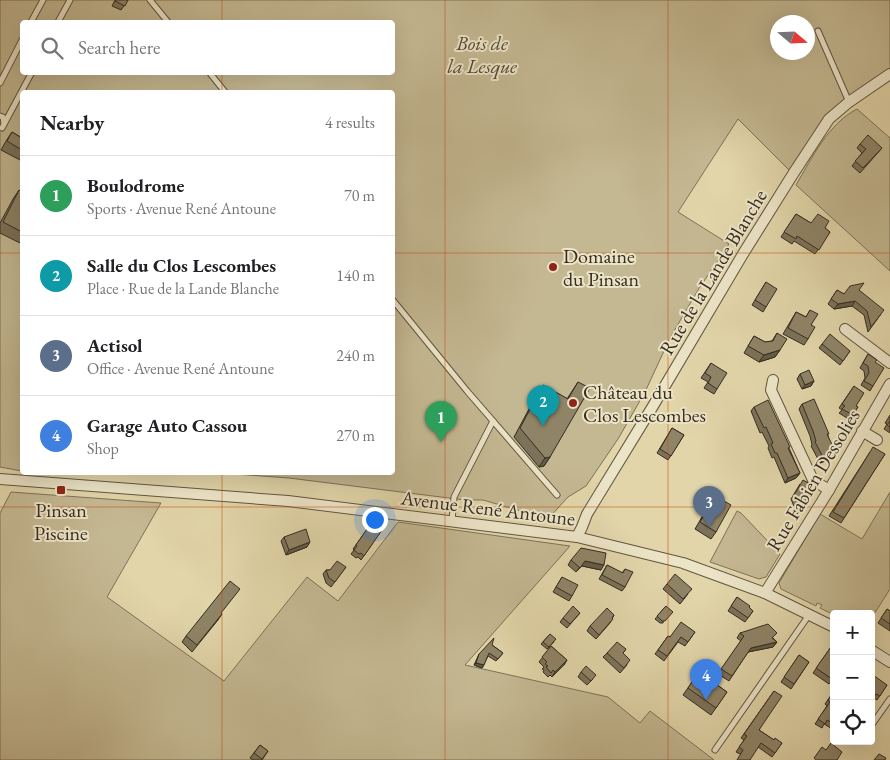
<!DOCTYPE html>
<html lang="en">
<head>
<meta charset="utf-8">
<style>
  :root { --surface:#fff; --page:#f6f6f6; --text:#202124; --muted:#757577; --line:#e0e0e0; --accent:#7c3aed }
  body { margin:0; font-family:"EB Garamond",serif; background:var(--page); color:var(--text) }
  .controls { position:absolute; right:15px; bottom:15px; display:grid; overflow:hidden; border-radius:5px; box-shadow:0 5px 20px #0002 }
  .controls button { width:45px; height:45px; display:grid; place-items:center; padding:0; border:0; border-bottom:1px solid var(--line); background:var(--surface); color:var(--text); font:25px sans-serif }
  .compass { position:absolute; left:770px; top:15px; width:45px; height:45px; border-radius:50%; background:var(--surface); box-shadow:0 5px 20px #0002; rotate:109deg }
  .you { position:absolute; left:374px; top:519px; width:18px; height:18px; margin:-12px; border:4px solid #fff; border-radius:50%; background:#1a73e8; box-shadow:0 0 0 8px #1a73e833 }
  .badge { display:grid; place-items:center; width:32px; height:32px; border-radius:50%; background:var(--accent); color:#fff; font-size:16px; font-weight:700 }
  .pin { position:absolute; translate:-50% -41px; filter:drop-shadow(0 1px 2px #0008) }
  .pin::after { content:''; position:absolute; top:26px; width:18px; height:15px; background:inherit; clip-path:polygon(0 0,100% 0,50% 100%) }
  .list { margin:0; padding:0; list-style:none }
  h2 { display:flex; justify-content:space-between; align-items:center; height:65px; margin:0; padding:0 20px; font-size:21px }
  h2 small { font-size:16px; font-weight:400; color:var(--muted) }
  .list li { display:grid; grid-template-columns:32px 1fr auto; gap:15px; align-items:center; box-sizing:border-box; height:80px; padding:0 20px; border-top:1px solid var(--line) }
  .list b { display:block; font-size:19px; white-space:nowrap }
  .list p { margin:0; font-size:16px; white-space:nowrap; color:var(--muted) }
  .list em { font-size:16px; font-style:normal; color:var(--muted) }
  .icon { flex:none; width:28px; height:28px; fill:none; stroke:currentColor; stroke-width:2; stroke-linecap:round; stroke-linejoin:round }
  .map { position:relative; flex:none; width:890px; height:760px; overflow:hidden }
  .search { position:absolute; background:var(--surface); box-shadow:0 5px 20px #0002; left:20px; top:20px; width:375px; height:55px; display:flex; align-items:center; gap:12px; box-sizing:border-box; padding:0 18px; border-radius:5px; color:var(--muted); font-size:19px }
  .panel { position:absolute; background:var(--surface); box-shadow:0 5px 20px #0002; left:20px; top:90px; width:375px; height:385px; border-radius:5px }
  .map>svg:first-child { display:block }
</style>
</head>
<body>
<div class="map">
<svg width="890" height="760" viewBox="0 0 890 760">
  <rect width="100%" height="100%" fill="#e1d5a9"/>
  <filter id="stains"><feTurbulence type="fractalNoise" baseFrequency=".004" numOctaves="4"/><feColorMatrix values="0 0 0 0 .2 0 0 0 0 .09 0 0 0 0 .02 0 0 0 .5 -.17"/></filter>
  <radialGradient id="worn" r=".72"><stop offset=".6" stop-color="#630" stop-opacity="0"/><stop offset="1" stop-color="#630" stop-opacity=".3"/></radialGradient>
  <g fill="#c4b892" stroke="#7d7259" fill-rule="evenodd">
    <path d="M0,0H890V74L829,119L793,174L738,119L678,212L729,244L698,290L670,338L645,392L618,439L586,486L568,497L548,519L483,500H465L289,478L220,473L392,472V92H22V471L0,467ZM22,22H392V72H22ZM778,22H808V52H778Z"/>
    <path d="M857,109L890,138V271L796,185C812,158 828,124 857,109Z"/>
    <polygon points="11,492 161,503 107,597 224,681 307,577 338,601 398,522 570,546 465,665 608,697 640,723 650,711 714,760 0,760 0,513"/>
    <polygon points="890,492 890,589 871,619 871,614 834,614 834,615 820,608 822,605 817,603 816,606 781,589 779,583 820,514 862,539"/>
    <polygon points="737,511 741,513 780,554 766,577 759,579 710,562"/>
  </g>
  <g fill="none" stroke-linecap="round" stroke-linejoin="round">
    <defs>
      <g id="service">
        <polyline points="150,0 168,22"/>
        <polyline points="31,22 43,0"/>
        <polyline points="58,22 70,0"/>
        <polyline points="818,31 849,102"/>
        <polyline points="209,72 225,92"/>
        <polyline points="0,83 22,40"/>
        <polyline points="0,116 3,117 4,124"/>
        <polyline points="2,128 32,72"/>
        <polyline points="392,299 467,391 557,495"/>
        <polyline points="452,521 454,497 493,421"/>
        <polyline points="871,726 890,699"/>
        <polyline points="715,750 809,615"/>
      </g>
      <g id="minor">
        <polyline points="845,329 890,363"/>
        <polyline points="773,380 771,390 813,480 829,490"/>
        <polyline points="862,431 877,440"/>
        <polyline points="0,479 288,501 577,537 683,563 765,593 834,627"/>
        <polyline points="577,537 582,527 587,514 653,406 743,254 793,174 829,119 849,102 890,74"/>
        <polyline points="765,593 829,490 890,384"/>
        <polyline points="871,650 890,662"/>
      </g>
    </defs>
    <use href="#service" stroke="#615642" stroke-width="7"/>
    <use href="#minor" stroke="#615642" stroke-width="12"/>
    <use href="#service" stroke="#ece4c7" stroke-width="5"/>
    <use href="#minor" stroke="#ece4c7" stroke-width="10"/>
  </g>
  <g fill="#7b7259" stroke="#362c20">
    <polygon points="115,0 128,0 121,10 112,6"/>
    <polygon points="12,132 22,138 22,163 22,161 1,150 6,141"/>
    <polygon points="860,144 882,148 860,173 852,166 862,153 857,148"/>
    <polygon points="19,190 22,192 22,244 0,233 0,223 13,199"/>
    <polygon points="796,214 811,223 825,228 830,232 815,254 794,241 792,244 781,237"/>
    <polygon points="766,282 766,307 763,312 752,305"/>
    <polygon points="837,290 844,294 859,290 881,314 868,332 864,315 852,306 834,309 828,304"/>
    <polygon points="810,310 811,325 808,339 804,345 783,334 796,312 806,317"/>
    <polygon points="777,333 780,350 775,357 759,362 744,353 754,336 765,342 772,341"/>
    <polygon points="822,344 850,351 840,365 819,348"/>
    <polygon points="868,354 875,362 873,386 870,391 861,385 865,378 864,371 860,368"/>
    <polygon points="711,363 717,389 714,394 704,388 708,382 701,378"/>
    <polygon points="800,374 814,381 811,386 802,389 797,379"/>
    <polygon points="578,382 550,457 544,466 539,467 514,437 537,394 543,385 567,399"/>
    <polygon points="854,386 856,406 858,407 850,420 839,413 842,410 839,408"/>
    <polygon points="802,404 828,435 833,458 820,463 811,446 812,445 810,436 799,409"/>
    <polygon points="754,407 789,448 800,473 796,478 785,483 774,457 772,458 768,448 769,446 762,432 760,433 751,411"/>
    <polygon points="890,415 890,433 884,429 887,424 885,423"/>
    <polygon points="672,428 684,435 668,460 657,453"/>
    <polygon points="870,452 885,454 841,523 829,516"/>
    <polygon points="800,484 801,509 797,514 791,499"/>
    <polygon points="715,496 716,532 711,539 695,529 710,503"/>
    <polygon points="372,522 382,530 361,560 358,557 356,558 351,554 354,550 353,549"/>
    <polygon points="284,537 307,547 286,555 281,541"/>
    <polygon points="571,560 601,570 582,566 576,572 568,565"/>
    <polygon points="607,565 622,573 625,569 625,587 622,591 599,579"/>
    <polygon points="346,567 331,587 326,583 323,574 326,570 330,570"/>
    <polygon points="562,577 572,596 569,601 553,592"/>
    <polygon points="667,584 688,594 680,604 663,589"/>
    <polygon points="737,597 753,611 745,622 728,611"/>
    <polygon points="666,606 663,623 660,623 655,619"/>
    <polygon points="887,609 890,611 890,631 878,623"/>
    <polygon points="221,613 222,614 218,620 192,652 182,642 186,636"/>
    <polygon points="580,613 567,628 560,622 563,618"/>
    <polygon points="614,615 610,623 596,639 587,631 590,626"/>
    <polygon points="695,632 685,646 678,642 664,661 655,654 668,636 670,637"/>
    <polygon points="740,633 773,638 777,642 773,647 748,652 729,681 718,674 741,641 737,638"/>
    <polygon points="550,634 554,642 547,649 541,644"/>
    <polygon points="492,645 503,653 496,661 488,656 482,668 474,665 479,654"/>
    <polygon points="551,646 567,660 564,665 552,677 550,675 548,677 543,672 544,670 542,669 544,667 539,662"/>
    <polygon points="831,647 832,669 834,677 829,684 813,673"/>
    <polygon points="626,649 623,653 627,665 620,673 603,657 607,653"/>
    <polygon points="799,655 809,662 791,689 781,682"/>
    <polygon points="581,672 593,679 587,685 578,677"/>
    <polygon points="699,672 727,692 711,715 683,695"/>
    <polygon points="871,678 887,685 877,700 874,698"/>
    <polygon points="774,691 759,730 774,740 782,743 772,757 758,747 740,754 736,752 744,740 741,738"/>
    <polygon points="834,691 832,714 834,715 834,730 824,724 822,728 815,724 827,706 825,704"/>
    <polygon points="260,745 268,751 262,760 253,760 250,758"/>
  </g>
  <g fill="#645c48" stroke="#362c20">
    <polygon points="855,301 852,306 834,309 838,304"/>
    <polygon points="780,350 775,357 759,362 764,355"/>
    <polygon points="814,381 811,386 802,389 805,385"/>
    <polygon points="836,453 833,458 820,463 824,459"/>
    <polygon points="550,457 544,466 539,467 545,458"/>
    <polygon points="800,473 796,478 785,483 788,478"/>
    <polygon points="310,542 307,547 286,555 289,550"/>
    <polygon points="585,561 604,565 601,570 582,566 576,572"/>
    <polygon points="777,642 773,647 748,652 751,648"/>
    <polygon points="567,660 564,665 552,677 555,672"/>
    <polygon points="476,663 484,665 482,668 474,665"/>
  </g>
  <g fill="#8f8467" stroke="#362c20">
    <polygon points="116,0 128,0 125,6 115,1"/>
    <polygon points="12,132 22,138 22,150 7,141"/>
    <polygon points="868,135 882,148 863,168 855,161 866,149 860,144"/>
    <polygon points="19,190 22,192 22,232 3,222"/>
    <polygon points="796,214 811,223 818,214 829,221 825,228 830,232 819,250 797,236 796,239 784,232"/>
    <polygon points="766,282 777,289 766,307 755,300"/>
    <polygon points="864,283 859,290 884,310 871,327 867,311 855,301 838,304 831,299 837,290 844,294 850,286"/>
    <polygon points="810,310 818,314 811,325 815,327 808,339 788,328 796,312 806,317"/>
    <polygon points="777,333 787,339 780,350 764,355 748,346 754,336 765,342 773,341"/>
    <polygon points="830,334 850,351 843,361 822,344"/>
    <polygon points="868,354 877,360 875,362 884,368 873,386 864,381 869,373 868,366 863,363"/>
    <polygon points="711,363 727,373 717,389 708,383 711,377 705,373"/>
    <polygon points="809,370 814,381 805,385 800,374"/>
    <polygon points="578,382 590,388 550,457 545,458 520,428 543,385 568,399"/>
    <polygon points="854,386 864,393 856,406 858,407 853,415 842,409 845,406 842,404"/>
    <polygon points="814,399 829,434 827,434 836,453 824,459 815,442 816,441 813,431 802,404"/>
    <polygon points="768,400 790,447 788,448 800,473 788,478 777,453 775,453 771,444 773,443 766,427 764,428 754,407"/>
    <polygon points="890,421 890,427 887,425"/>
    <polygon points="672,428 684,435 671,456 660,449"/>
    <polygon points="873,447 885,454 844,518 833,512"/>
    <polygon points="803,480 812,485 813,489 801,509 794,495"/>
    <polygon points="715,496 731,505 716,532 700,522"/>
    <polygon points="372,522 382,530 364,556 361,553 359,554 354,550 357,546 356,545"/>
    <polygon points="306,529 310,542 289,550 284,537"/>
    <polygon points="581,548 606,553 604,565 585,561 580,568 571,560"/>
    <polygon points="337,561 346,567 335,582 329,578 326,570 330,570"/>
    <polygon points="607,565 623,573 625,569 633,572 625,587 602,575"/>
    <polygon points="675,574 692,589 683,599 667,584"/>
    <polygon points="562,577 578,585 572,596 556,587"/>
    <polygon points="230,581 240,589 221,613 222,614 197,645 186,636"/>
    <polygon points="737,597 750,606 749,607 753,611 748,618 731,606"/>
    <polygon points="573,606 580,613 570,624 563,618"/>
    <polygon points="666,606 673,612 665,621 662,621 657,616"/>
    <polygon points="607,608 614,615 612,618 613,619 599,635 590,626"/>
    <polygon points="887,609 890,611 890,624 881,618"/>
    <polygon points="681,622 695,632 688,642 681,637 667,656 658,650 668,636 670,637"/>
    <polygon points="768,624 777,633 772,638 777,642 751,648 732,676 721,669 744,636 740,633"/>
    <polygon points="550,634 556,639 549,647 543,642"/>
    <polygon points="494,638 492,645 503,653 498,659 489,653 484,665 476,663 479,654"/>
    <polygon points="617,642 626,649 623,653 630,660 624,668 607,653"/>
    <polygon points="551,646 567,660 555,672 553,670 551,673 546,667 548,666 545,664 547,662 542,657"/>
    <polygon points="831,647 834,649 834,667 832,669 834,670 834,677 832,679 816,668"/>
    <polygon points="799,655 809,662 794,684 784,677"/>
    <polygon points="586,666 596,675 591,681 581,672"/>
    <polygon points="699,672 727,692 716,708 688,688"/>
    <polygon points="873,675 887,685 880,696 876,694 871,702 871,678"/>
    <polygon points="774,691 782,696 759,730 774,740 775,738 782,743 775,753 761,743 750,760 737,760 743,750 739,747 747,736 744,734"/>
    <polygon points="834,691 834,712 832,714 834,715 834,724 827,720 825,724 818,719 830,702 828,700"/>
    <polygon points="831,743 842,752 837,760 816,760 814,758 822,747 826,750"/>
    <polygon points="260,745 268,751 262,759 254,753"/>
    <polygon points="879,754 886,758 885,760 874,760"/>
  </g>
  <path fill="none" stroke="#c45010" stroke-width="1" stroke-opacity="0.55" d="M222,0V22M445,0V760M668,0V760M222,72V92M0,253H22M392,253H890M222,472V760M0,507H890"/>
  <g fill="#8f2418" stroke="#ece4c7" stroke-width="2">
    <circle cx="553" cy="267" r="5"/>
    <circle cx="573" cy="403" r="5"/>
    <rect x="56" y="485" width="10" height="10" rx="2.5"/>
  </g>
  <g text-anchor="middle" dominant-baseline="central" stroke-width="4" stroke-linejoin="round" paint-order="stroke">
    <g font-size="20" font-style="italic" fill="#524837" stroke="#ece4c7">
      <text x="482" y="43">Bois de<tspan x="482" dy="23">la Lesque</tspan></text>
    </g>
    <g font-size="20" fill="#362c20" stroke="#ece4c7" text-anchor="start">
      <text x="563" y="256">Domaine<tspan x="563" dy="23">du Pinsan</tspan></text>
      <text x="583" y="392">Château du<tspan x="583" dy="23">Clos Lescombes</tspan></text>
      <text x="61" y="510" text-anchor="middle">Pinsan<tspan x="61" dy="23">Piscine</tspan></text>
    </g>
    <g font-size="20" fill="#362c20" stroke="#ece4c7">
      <text transform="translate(713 272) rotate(-59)">Rue de la Lande Blanche</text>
      <text transform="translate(813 480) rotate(-59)">Rue Fabien Dessolies</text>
      <text transform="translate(488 508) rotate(7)">Avenue René Antoune</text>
    </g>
  </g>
  <rect width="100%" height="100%" filter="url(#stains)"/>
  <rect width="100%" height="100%" fill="url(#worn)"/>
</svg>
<div class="controls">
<button>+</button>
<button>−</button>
<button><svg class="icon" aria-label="locate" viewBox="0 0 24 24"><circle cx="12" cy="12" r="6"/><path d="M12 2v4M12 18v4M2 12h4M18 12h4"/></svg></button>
</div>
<svg class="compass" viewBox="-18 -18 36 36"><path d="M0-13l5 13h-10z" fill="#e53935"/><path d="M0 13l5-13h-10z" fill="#757577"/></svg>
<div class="you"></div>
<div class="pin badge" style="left:441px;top:442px;background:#2e9e5b">1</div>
<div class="pin badge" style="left:543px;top:426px;background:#0f9aa8">2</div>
<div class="pin badge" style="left:709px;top:527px;background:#5c6f8a">3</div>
<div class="pin badge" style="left:706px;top:700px;background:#3f7fe0">4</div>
<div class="search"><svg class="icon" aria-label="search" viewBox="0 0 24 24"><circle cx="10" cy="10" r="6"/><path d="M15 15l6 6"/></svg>Search here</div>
<section class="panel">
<h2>Nearby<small>4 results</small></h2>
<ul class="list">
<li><span class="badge" style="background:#2e9e5b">1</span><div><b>Boulodrome</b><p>Sports · Avenue René Antoune</p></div><em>70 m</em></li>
<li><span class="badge" style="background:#0f9aa8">2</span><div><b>Salle du Clos Lescombes</b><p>Place · Rue de la Lande Blanche</p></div><em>140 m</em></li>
<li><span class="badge" style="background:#5c6f8a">3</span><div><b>Actisol</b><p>Office · Avenue René Antoune</p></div><em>240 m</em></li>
<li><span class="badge" style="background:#3f7fe0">4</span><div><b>Garage Auto Cassou</b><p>Shop</p></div><em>270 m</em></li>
</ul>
</section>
</div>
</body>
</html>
